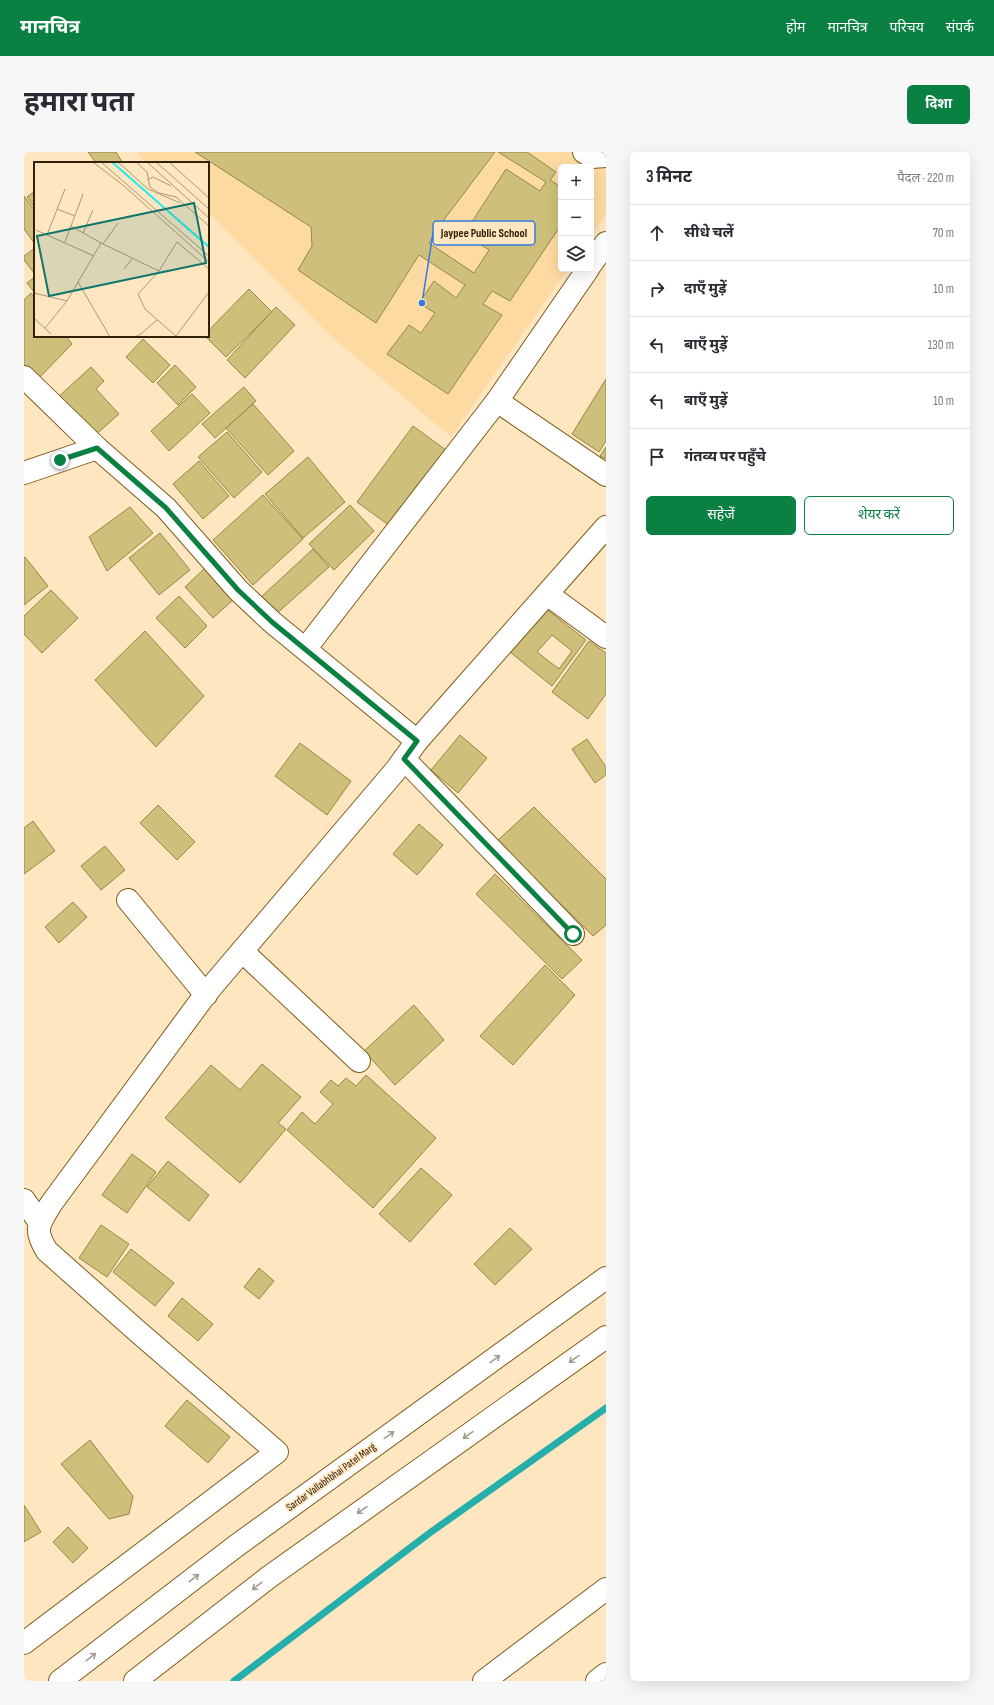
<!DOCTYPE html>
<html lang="hi">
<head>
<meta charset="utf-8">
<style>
  :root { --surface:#fff; --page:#f7f7f7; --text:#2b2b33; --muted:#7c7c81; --line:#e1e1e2; --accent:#0b8043 }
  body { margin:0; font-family:"Sofia Sans Condensed","Noto Sans Devanagari",sans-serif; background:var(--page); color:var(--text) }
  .controls { position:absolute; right:12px; top:12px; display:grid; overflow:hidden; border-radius:6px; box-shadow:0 4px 16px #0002 }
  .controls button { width:36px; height:36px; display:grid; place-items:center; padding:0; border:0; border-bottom:1px solid var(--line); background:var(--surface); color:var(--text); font:20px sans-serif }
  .stop { position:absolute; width:12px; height:12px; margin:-9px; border:3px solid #0b8043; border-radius:50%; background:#fff }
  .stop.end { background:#0b8043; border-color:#fff; box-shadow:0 1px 4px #0008 }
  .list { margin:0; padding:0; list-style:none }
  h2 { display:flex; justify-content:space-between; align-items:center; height:52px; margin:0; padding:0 16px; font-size:17px }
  h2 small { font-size:13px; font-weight:400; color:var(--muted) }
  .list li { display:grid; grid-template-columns:26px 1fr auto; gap:12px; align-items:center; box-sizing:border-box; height:56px; padding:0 16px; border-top:1px solid var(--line) }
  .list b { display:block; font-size:15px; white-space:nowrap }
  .list em { font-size:13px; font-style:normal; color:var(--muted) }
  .actions { display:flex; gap:8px; padding:12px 16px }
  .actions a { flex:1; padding:9px 0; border:1px solid var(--accent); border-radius:6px; text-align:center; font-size:14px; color:var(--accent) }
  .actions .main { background:var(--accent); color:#fff }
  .icon { flex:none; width:22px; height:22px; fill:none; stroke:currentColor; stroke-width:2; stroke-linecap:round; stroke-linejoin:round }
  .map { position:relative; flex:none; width:582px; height:1529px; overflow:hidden; border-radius:6px }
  header { display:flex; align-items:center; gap:24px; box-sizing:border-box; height:56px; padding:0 20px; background:var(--accent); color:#fff }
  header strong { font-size:19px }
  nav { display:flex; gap:22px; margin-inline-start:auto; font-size:14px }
  .intro { display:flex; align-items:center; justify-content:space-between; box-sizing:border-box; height:96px; padding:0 24px }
  h1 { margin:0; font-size:28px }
  .button { padding:10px 18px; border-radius:6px; background:var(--accent); color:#fff; font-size:14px; font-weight:700 }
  main { display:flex; gap:24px; padding:0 24px }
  aside { flex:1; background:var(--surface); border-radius:6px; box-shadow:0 4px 16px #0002 }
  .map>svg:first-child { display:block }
</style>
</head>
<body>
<header>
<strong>मानचित्र</strong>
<nav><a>होम</a><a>मानचित्र</a><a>परिचय</a><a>संपर्क</a></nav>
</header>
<div class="intro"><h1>हमारा पता</h1><a class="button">दिशा</a></div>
<main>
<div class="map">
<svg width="582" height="1529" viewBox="0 0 582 1529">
  <rect width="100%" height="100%" fill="#fee6c1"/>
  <polygon fill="#fedaa3" points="113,0 582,0 582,62 567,84 567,15 537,15 537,117 544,117 427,285 309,186 184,60 184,11 122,11"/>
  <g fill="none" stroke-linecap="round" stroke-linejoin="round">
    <polyline stroke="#26aeaa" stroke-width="7" points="210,1529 407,1380 582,1256"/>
  </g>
  <g fill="#cec07a" stroke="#958842" fill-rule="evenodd">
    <polygon points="64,0 92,0 99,11 72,11"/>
    <polygon points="171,0 471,0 422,65 405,91 450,121 465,98 440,82 482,17 516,39 522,30 474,0 503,0 532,20 526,28 537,35 537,73 486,149 468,139 459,152 478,163 424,242 363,202 385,173 397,181 411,161 395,151 410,129 432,146 441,133 395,103 352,171 274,118 288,94 287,75"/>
    <polygon points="11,39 11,56 3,45"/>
    <polygon points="0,44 11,59 11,92 0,77"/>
    <polygon points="11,96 11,121 10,121 0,108 0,104"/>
    <polygon points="11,125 11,141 3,131"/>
    <polygon points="225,137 248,160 202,205 181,184 184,184 184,179"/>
    <polygon points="7,141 11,146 11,184 42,184 48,192 13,228 0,213 0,148"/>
    <polygon points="252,155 271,173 221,226 203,208"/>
    <polygon points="119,187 146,213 129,231 102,205"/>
    <polygon points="151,213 172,235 154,253 133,231"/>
    <polygon points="67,215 80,229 72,237 95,262 68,286 32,247"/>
    <polygon points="582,227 582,289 575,300 548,282"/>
    <polygon points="220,235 232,249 191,286 178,272"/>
    <polygon points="168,242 186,261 145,299 127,279"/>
    <polygon points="229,252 270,299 244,323 202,276"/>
    <polygon points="389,274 422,298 366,374 333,350"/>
    <polygon points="203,280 238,320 210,346 174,305"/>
    <polygon points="582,295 582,307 576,304"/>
    <polygon points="284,305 321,350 279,386 241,342"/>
    <polygon points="175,309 205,344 179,367 149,332"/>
    <polygon points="239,343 279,387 229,433 189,388"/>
    <polygon points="326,353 350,379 310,418 285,392"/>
    <polygon points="106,355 129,381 83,419 65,385"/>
    <polygon points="136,381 166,418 135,443 105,406"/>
    <polygon points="289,397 305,415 251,463 236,446"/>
    <polygon points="1,405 24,434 0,453 0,406"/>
    <polygon points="182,415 211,446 189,466 161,435"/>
    <polygon points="27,438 54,466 18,501 0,482 0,464"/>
    <polygon points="155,444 183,474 161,496 132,466"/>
    <path d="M521,456L562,488L528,534L486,500ZM528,483L548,499L535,517L513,500Z"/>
    <polygon points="121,479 180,544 132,595 71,528"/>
    <polygon points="565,489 582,501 582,542 564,567 528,540"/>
    <polygon points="436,583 463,606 434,641 407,618"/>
    <polygon points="563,587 582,615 582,623 571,631 548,597"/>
    <polygon points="276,591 327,629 303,663 251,624"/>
    <polygon points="134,653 171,690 153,708 116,671"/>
    <polygon points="510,655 582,727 582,773 569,784 473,689"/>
    <polygon points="9,669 31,699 0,722 0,676"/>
    <polygon points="395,672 419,693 393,723 369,702"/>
    <polygon points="81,694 101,718 77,738 57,714"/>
    <polygon points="471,722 558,808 538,827 452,742"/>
    <polygon points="49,750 63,765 35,791 21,775"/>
    <polygon points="521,813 551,843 489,913 456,884"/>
    <polygon points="390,853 420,888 371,933 340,899"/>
    <polygon points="238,912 277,945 254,971 262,977 216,1031 141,966 187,913 216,938"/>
    <polygon points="342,923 412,986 349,1056 263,978 278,960 291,972 309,952 296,940 307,928 314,934 322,926 332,934"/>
    <polygon points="108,1002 132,1020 103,1061 78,1043"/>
    <polygon points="144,1009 185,1043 165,1069 123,1035"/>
    <polygon points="397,1016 428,1043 386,1090 355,1062"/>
    <polygon points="77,1073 105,1092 83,1125 55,1106"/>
    <polygon points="486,1076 508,1097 471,1133 450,1112"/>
    <polygon points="107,1097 150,1131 131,1154 89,1120"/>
    <polygon points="235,1116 250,1129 235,1147 220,1135"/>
    <polygon points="158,1146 189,1172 174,1189 144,1164"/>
    <polygon points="163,1248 206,1285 184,1311 141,1274"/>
    <polygon points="66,1288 109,1344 105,1362 85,1367 37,1312"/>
    <polygon points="0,1353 17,1380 0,1390"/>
    <polygon points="44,1375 64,1396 49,1411 29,1390"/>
  </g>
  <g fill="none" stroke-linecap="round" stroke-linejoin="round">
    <defs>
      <g id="minor">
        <polyline points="560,0 568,5 582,4"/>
        <polyline points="567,112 582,91"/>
        <polyline points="0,225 73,296"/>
        <polyline points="473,249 582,323"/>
        <path d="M0,321L73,296L142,356L214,438L248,470L393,589L372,618L184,839L27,1052C15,1072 9,1077 23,1099L112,1178L253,1300L0,1491"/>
        <polyline points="523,442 582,485"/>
        <polyline points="282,496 473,249 564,117"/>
        <polyline points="393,589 582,375"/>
        <polyline points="380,607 549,782"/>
        <polyline points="104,748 182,843"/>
        <polyline points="218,799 335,909"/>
        <polyline points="0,1048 16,1071"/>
        <polyline points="36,1529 212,1394 582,1126"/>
        <polyline points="111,1529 245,1425 582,1185"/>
        <polyline points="460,1529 582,1437"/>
      </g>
      <polyline id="highway" points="573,1529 582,1522"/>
    </defs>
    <use href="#minor" stroke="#7f5c1b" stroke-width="24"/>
    <use href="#highway" stroke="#7f5c1b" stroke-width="24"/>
    <use href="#minor" stroke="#fff" stroke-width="22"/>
    <use href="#highway" stroke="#fff" stroke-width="22"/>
  </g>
  <defs><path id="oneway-shaft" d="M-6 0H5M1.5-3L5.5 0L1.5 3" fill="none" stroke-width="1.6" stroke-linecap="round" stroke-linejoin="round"/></defs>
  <g stroke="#a29b8f">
    <use href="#oneway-shaft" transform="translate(471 1207) rotate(-36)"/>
    <use href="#oneway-shaft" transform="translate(550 1207) rotate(145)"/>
    <use href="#oneway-shaft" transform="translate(365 1283) rotate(-36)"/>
    <use href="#oneway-shaft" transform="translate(444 1283) rotate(145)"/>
    <use href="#oneway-shaft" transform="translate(338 1358) rotate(145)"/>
    <use href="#oneway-shaft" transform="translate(170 1426) rotate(-38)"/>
    <use href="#oneway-shaft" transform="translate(233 1434) rotate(142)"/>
    <use href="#oneway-shaft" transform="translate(67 1505) rotate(-38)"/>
  </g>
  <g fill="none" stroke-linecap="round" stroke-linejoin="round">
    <polyline stroke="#0b8043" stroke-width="5" points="36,308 73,296 142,356 214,438 248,470 393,589 380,607 549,782"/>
  </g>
  <g text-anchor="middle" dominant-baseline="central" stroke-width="3.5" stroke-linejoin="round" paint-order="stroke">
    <g font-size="11" fill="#302107" stroke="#fee6c1">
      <text transform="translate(307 1325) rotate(-36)">Sardar Vallabhbhai Patel Marg</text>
    </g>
  </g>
  <g transform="translate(10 10)">
    <rect width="175" height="175" fill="#fee6c1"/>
    <path fill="none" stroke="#22eaf0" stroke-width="2" d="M78,0L175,85"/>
    <path fill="none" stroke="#ac9777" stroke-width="1" d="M59,0L90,24L175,100M67,0L175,94M84,0L114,27L146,41M102,0L113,10L116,25L125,31L142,35L175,64M113,0L175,56M122,0L175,47M135,0L175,36M113,18L119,15L137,24M23,47L41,54M37,64L49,32M2,68L60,94M49,71L59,48M13,73L31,27M31,80L37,64L67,81M69,82L84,61M90,107L98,97M125,109L104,132L111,147L142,174M0,131L33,139L44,120M0,156L17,172M11,166L33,139M142,174L175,130M76,175L44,120L67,81L125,109L143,80L175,107M101,175L107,172L123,158"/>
    <path fill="#0f766e" fill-opacity="0.15" stroke="#0f766e" stroke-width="2" d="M160,41L172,101L15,134L3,74Z"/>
    <rect width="175" height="175" fill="none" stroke="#302107" stroke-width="2"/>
  </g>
  <path fill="none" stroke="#307ae7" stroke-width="1.5" d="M398 151L409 81"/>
  <circle fill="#307ae7" stroke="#fee6c1" stroke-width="1.5" cx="398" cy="151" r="4"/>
  <rect fill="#fee6c1" stroke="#307ae7" stroke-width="1.5" x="409" y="69" width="102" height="24" rx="4"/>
  <g font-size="12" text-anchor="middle" font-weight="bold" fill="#302107">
    <text x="460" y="85">Jaypee Public School</text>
  </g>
</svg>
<div class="controls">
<button>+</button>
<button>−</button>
<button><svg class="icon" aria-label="layers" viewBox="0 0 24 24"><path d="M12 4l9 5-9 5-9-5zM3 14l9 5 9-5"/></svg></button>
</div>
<div class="stop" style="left:549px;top:782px"></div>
<div class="stop end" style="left:36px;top:308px"></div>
</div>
<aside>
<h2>3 मिनट<small>पैदल · 220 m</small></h2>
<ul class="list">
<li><svg class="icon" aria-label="ahead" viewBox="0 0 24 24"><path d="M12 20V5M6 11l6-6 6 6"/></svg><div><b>सीधे चलें</b></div><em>70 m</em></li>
<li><svg class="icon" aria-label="right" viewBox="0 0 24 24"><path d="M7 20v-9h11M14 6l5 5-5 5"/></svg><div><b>दाएँ मुड़ें</b></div><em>10 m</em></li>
<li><svg class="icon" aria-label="left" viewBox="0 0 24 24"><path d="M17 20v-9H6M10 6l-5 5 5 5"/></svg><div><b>बाएँ मुड़ें</b></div><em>130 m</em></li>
<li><svg class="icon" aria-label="left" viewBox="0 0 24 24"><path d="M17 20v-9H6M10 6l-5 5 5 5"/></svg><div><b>बाएँ मुड़ें</b></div><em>10 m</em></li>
<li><svg class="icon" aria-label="arrive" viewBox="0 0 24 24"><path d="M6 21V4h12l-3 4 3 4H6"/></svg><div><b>गंतव्य पर पहुँचे</b></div></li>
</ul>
<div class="actions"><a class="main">सहेजें</a><a>शेयर करें</a></div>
</aside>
</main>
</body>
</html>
